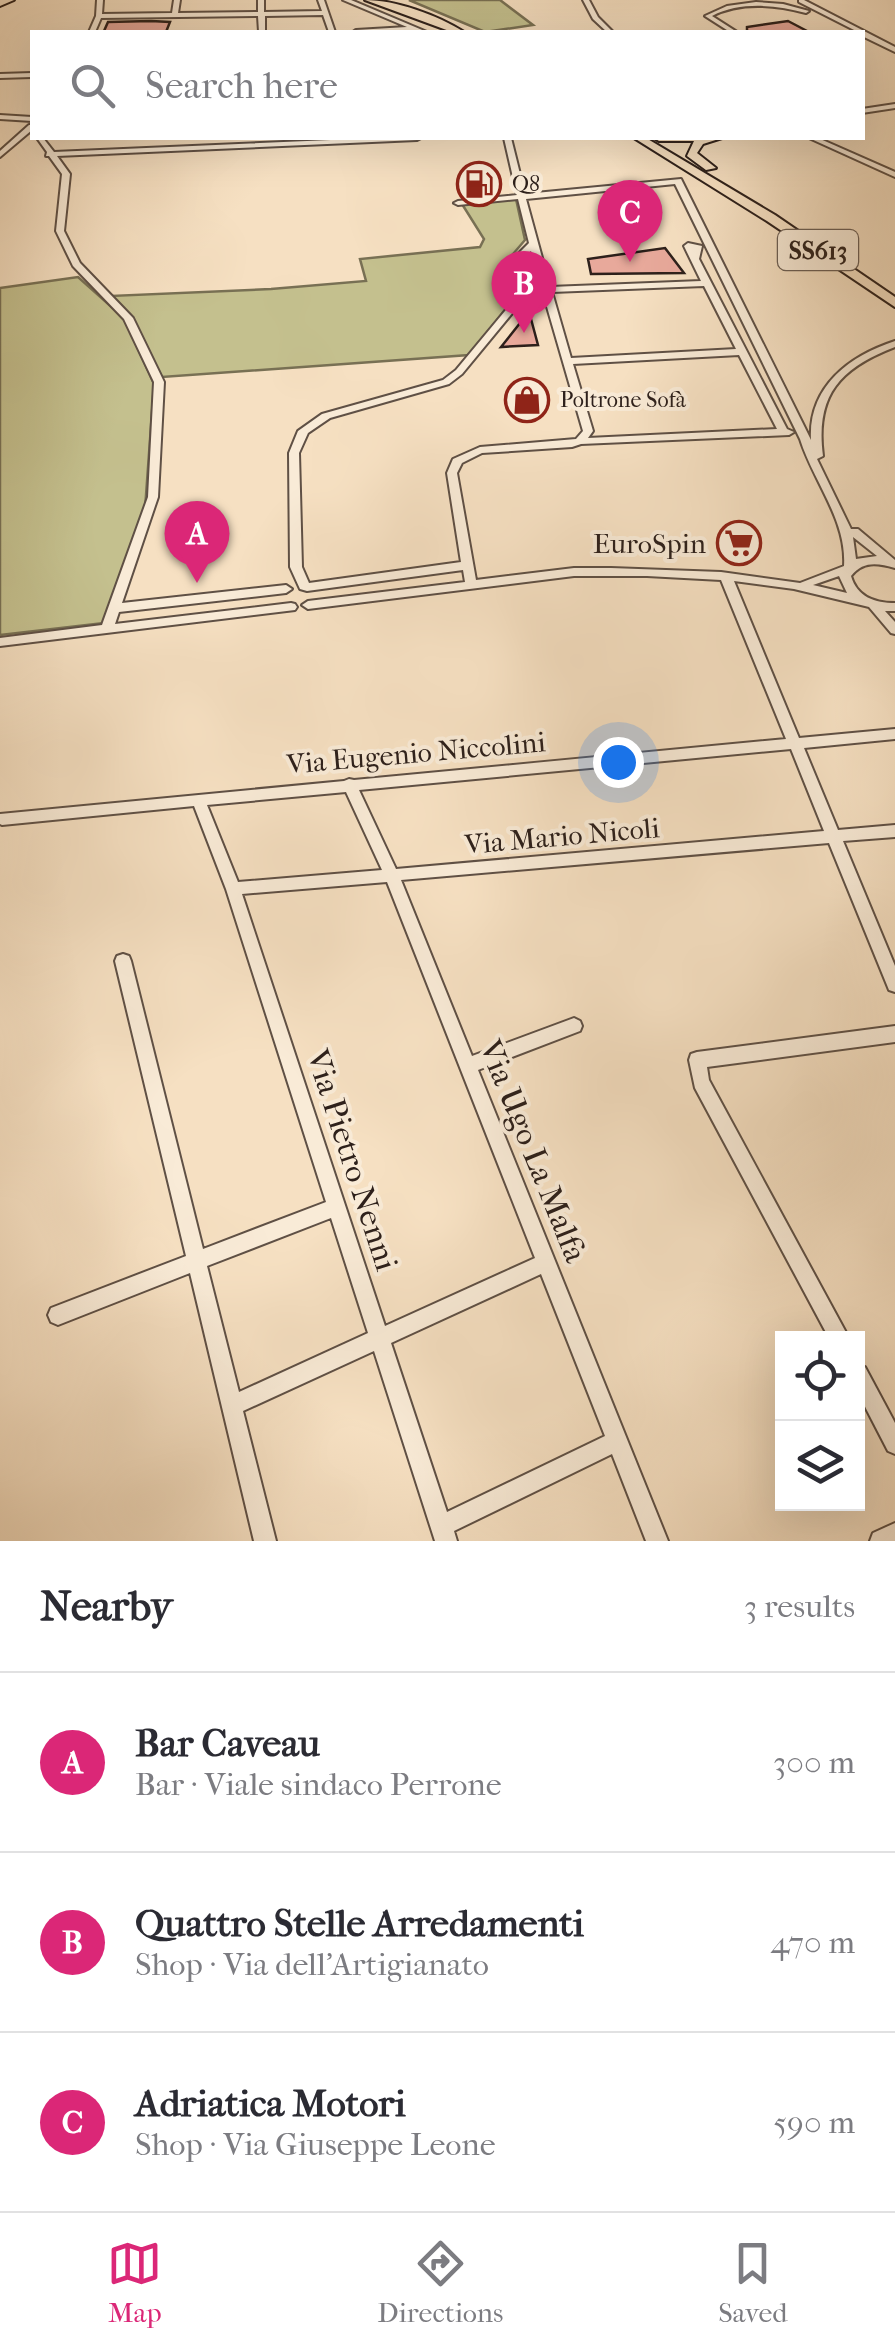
<!DOCTYPE html>
<html lang="en">
<head>
<meta charset="utf-8">
<style>
  :root { --surface:#fff; --page:#f2f2f3; --text:#2b2b33; --muted:#7c7c81; --line:#e1e1e2; --accent:#db2777 }
  body { margin:0; font-family:"IM FELL French Canon",serif; background:var(--page); color:var(--text) }
  .controls { position:absolute; right:30px; bottom:30px; display:grid; overflow:hidden; border-radius:0px; box-shadow:0 10px 40px #0002 }
  .controls button { width:90px; height:90px; display:grid; place-items:center; padding:0; border:0; border-bottom:2px solid var(--line); background:var(--surface); color:var(--text); font:50px sans-serif }
  .you { position:absolute; left:618px; top:762px; width:35px; height:35px; margin:-25px; border:8px solid #fff; border-radius:50%; background:#1a73e8; box-shadow:0 0 0 15px #1a73e833 }
  .badge { display:grid; place-items:center; width:65px; height:65px; border-radius:50%; background:var(--accent); color:#fff; font-size:32px; font-weight:700 }
  .pin { position:absolute; translate:-50% -82px; filter:drop-shadow(0 2px 5px #0008) }
  .pin::after { content:''; position:absolute; top:52px; width:35px; height:30px; background:inherit; clip-path:polygon(0 0,100% 0,50% 100%) }
  .list { margin:0; padding:0; list-style:none }
  h2 { display:flex; justify-content:space-between; align-items:center; height:130px; margin:0; padding:0 40px; font-size:42px }
  h2 small { font-size:32px; font-weight:400; color:var(--muted) }
  .list li { display:grid; grid-template-columns:65px 1fr auto; gap:30px; align-items:center; box-sizing:border-box; height:180px; padding:0 40px; border-top:2px solid var(--line) }
  .list b { display:block; font-size:38px; white-space:nowrap }
  .list p { margin:0; font-size:32px; white-space:nowrap; color:var(--muted) }
  .list em { font-size:32px; font-style:normal; color:var(--muted) }
  .icon { flex:none; width:55px; height:55px; fill:none; stroke:currentColor; stroke-width:2; stroke-linecap:round; stroke-linejoin:round }
  .map { position:relative; flex:none; width:895px; height:1541px; overflow:hidden }
  .search { position:absolute; background:var(--surface); box-shadow:0 10px 40px #0002; left:30px; right:30px; top:30px; height:110px; display:flex; align-items:center; gap:25px; box-sizing:border-box; padding:0 35px; border-radius:0px; color:var(--muted); font-size:38px }
  .sheet { height:670px; background:var(--surface) }
  nav { display:flex; justify-content:space-around; align-items:center; box-sizing:border-box; height:140px; border-top:2px solid var(--line); background:var(--surface); font-size:28px; color:var(--muted) }
  nav a { display:grid; justify-items:center; gap:5px }
  nav .on { color:var(--accent) }
  .map>svg:first-child { display:block }
</style>
</head>
<body>
<div class="map">
<svg width="895" height="1541" viewBox="0 0 895 1541">
  <rect width="100%" height="100%" fill="#f6e0c2"/>
  <filter id="stains"><feTurbulence type="fractalNoise" baseFrequency=".002" numOctaves="4"/><feColorMatrix values="0 0 0 0 .2 0 0 0 0 .09 0 0 0 0 .02 0 0 0 .5 -.17"/></filter>
  <radialGradient id="worn" r=".72"><stop offset=".6" stop-color="#630" stop-opacity="0"/><stop offset="1" stop-color="#630" stop-opacity=".3"/></radialGradient>
  <g fill="#c4c08e" stroke="#787054" stroke-width="2.5">
    <polygon points="409,0 500,0 533,25 485,32"/>
    <polygon points="516,199 525,240 513,254 519,288 517,292 505,294 516,296 469,355 162,377 131,316 109,296 271,289 366,281 360,259 480,247 484,239 462,204"/>
    <polygon points="78,277 124,318 154,384 145,509 104,623 0,635 0,288"/>
  </g>
  <g fill="#e8a99b" stroke="#2d201b" stroke-width="2.5">
    <polygon points="151,21 170,22 166,32 104,31 108,22"/>
    <polygon points="788,21 809,32 747,32 747,27"/>
    <polygon points="665,248 684,273 591,274 588,259"/>
    <polygon points="524,318 531,319 538,345 501,347"/>
  </g>
  <g fill="none" stroke-linecap="round" stroke-linejoin="round">
    <defs>
      <g id="minor">
        <polygon points="97,0 103,0 102,14 172,13 174,0 180,0 178,13 258,12 258,0 264,0 264,12 322,11 318,0 324,0 335,32 329,32 323,15 265,16 265,32 259,32 258,16 101,18 95,32 89,32 96,16"/>
        <polygon points="343,0 351,0 427,32 413,30 353,32 356,30 407,27"/>
        <polygon points="583,0 589,0 598,17 613,32 607,32 593,19"/>
        <polygon points="799,0 804,0 895,47 895,52 862,36 862,32 858,32 799,2"/>
        <path d="M756,2L783,4L809,11L806,13C776,5 741,1 712,16L737,32H730L705,16L727,6Z"/>
        <polygon points="32,73 32,77 0,78 0,74"/>
        <polygon points="895,104 895,108 862,113 862,109"/>
        <polygon points="0,115 32,117 32,121 0,119"/>
        <polygon points="29,125 32,125 32,130 0,157 0,151"/>
        <polygon points="37,138 43,138 54,152 378,138 421,138 417,140 57,156 70,174 64,231 80,263 133,318 164,382 158,497 122,603 286,585 292,589 286,593 119,612 115,624 291,603 295,604 297,607 295,610 0,646 0,638 102,625 148,497 154,382 124,319 73,266 56,231 62,174 49,156 46,156 47,152"/>
        <path d="M504,138H511L525,194L681,179L811,440C808,387 849,356 895,341V347C840,368 815,395 823,456L817,459L851,529H858L895,560V568C877,563 863,561 851,576C857,597 875,603 895,603V611H885L895,622V634L891,633L869,607L865,606L794,589L734,581L799,738L895,729V739L804,748L838,830L895,825V837L843,841L895,966V992L889,990L887,985L829,843L401,880L472,1056L574,1018L580,1021L582,1026L580,1031L478,1070L668,1541H646L612,1454L454,1531L457,1541H435L374,1351L243,1411L276,1541H254L190,1273L58,1325L51,1322L48,1315L51,1308L186,1256L115,961L117,956L123,954L129,956L131,961L203,1249L326,1202L226,889L194,806L2,825L0,824V814L344,781L349,779L354,780L786,739L721,580L647,576H574L308,609L302,605L308,601L465,582L463,570L307,591L300,589L290,567L289,453L298,431L322,414L443,380L456,370L520,293L517,255L529,243L518,199L458,205L454,203L458,201L517,195ZM675,184L800,439C813,481 847,520 844,566L800,583L721,572L611,568H574L476,580L457,473L462,463L482,453L572,447L581,444L789,435L794,432L787,429L699,259L702,246L688,243L684,246L701,281L550,287L526,199ZM531,251L541,288H528L525,256ZM704,286L736,349L571,358L552,292ZM543,293L583,431L576,439L480,447L453,459L447,473L461,562L309,583L302,567L299,453L308,433L330,418L449,384L462,374L528,294ZM739,355L777,429L588,438L593,431L573,364ZM853,537L877,556L856,559ZM839,576L847,593L813,585ZM791,749L824,831L396,869L359,790ZM346,792L382,870L238,882L207,805ZM387,882L535,1258L385,1326L242,894ZM331,1218L368,1333L239,1392L207,1266ZM541,1274L605,1436L447,1512L391,1343Z"/>
        <polygon points="809,138 818,138 895,172 895,177"/>
        <polygon points="895,1026 895,1042 707,1067 709,1080 849,1338 829,1338 695,1088 689,1060 691,1054 697,1052"/>
        <polygon points="858,1364 865,1367 895,1423 895,1454 888,1451 858,1393"/>
        <polygon points="895,1523 895,1541 870,1541 873,1533"/>
      </g>
      <g id="highway">
        <polygon points="0,0 14,0 0,6"/>
        <path d="M365,0C396,0 437,15 464,32H452Z"/>
        <polygon points="634,138 646,138 775,215 895,297 895,307 767,221"/>
        <polygon points="654,138 722,138 703,144 697,153 716,168 706,170 687,156 694,141 659,141"/>
      </g>
    </defs>
    <use href="#minor" stroke="#5f5045" stroke-width="4"/>
    <use href="#highway" stroke="#2d201b" stroke-width="4"/>
    <use href="#minor" fill="#f9ebd7" fill-rule="evenodd"/>
    <use href="#highway" fill="#f6e0c2" fill-rule="evenodd"/>
  </g>
  <defs>
    <symbol id="fuel-ring" viewBox="-11 -11 22 22"><circle r="9.5" fill="#f9ebd7" stroke="#8f2418" stroke-width="1.5"/><path d="M-5.5-6h7V0h2V4h1.3V-2.5L3-4.5l.8-.8L6-3V5H2.5V1h-1V6h-7ZM-4.2-4.7v3.2H.2V-4.7Z" fill="#8f2418"/></symbol>
    <symbol id="shop-ring" viewBox="-11 -11 22 22"><circle r="9.5" fill="#f9ebd7" stroke="#8f2418" stroke-width="1.5"/><path d="M-5-2.5h2.3a2.7 3.5 0 0 1 5.4 0H5L5.5 6h-11ZM-1.5-2.5h3a1.5 2.3 0 0 0-3 0Z" fill="#8f2418"/></symbol>
    <symbol id="supermarket-ring" viewBox="-11 -11 22 22"><circle r="9.5" fill="#f9ebd7" stroke="#8f2418" stroke-width="1.5"/><path d="M-6-5.5h2.5l.6 2H6L4.5 2H-2.5L-4.4-4H-6ZM-1.5 3.2a1.3 1.3 0 1 0 .1 0ZM3 3.2a1.3 1.3 0 1 0 .1 0Z" fill="#8f2418"/></symbol>
  </defs>
  <g fill-rule="evenodd">
    <use href="#fuel-ring" x="454" y="159" width="50" height="50"/>
    <use href="#shop-ring" x="502" y="375" width="50" height="50"/>
    <use href="#supermarket-ring" x="714" y="518" width="50" height="50"/>
  </g>
  <g text-anchor="middle" dominant-baseline="central" stroke-width="8" stroke-linejoin="round" paint-order="stroke">
    <g font-size="22" fill="#2d201b" stroke="#f9ebd7" text-anchor="start">
      <text x="512" y="184">Q8</text>
      <text x="560" y="400">Poltrone Sofà</text>
    </g>
    <rect fill="#f9ebd7" stroke="#6a5d53" stroke-width="2.5" x="778" y="230" width="80" height="40" rx="8"/>
    <g font-size="25" font-weight="bold" fill="#2d201b">
      <text x="818" y="250">SS613</text>
    </g>
    <g font-size="28" fill="#2d201b" stroke="#f9ebd7" text-anchor="end">
      <text x="706" y="543">EuroSpin</text>
    </g>
    <g font-size="28" fill="#2d201b" stroke="#f9ebd7">
      <text transform="translate(416 753) rotate(-5)">Via Eugenio Niccolini</text>
      <text transform="translate(562 836) rotate(-5)">Via Mario Nicoli</text>
    </g>
    <g font-size="32" fill="#2d201b" stroke="#f9ebd7">
      <text transform="translate(533 1151) rotate(68)">Via Ugo La Malfa</text>
      <text transform="translate(352 1160) rotate(72)">Via Pietro Nenni</text>
    </g>
  </g>
  <rect width="100%" height="100%" filter="url(#stains)"/>
  <rect width="100%" height="100%" fill="url(#worn)"/>
</svg>
<div class="controls">
<button><svg class="icon" aria-label="locate" viewBox="0 0 24 24"><circle cx="12" cy="12" r="6"/><path d="M12 2v4M12 18v4M2 12h4M18 12h4"/></svg></button>
<button><svg class="icon" aria-label="layers" viewBox="0 0 24 24"><path d="M12 4l9 5-9 5-9-5zM3 14l9 5 9-5"/></svg></button>
</div>
<div class="you"></div>
<div class="pin badge" style="left:197px;top:583px">A</div>
<div class="pin badge" style="left:524px;top:333px">B</div>
<div class="pin badge" style="left:630px;top:262px">C</div>
<div class="search"><svg class="icon" aria-label="search" viewBox="0 0 24 24"><circle cx="10" cy="10" r="6"/><path d="M15 15l6 6"/></svg>Search here</div>
</div>
<section class="sheet">
<h2>Nearby<small>3 results</small></h2>
<ul class="list">
<li><span class="badge">A</span><div><b>Bar Caveau</b><p>Bar · Viale sindaco Perrone</p></div><em>300 m</em></li>
<li><span class="badge">B</span><div><b>Quattro Stelle Arredamenti</b><p>Shop · Via dell'Artigianato</p></div><em>470 m</em></li>
<li><span class="badge">C</span><div><b>Adriatica Motori</b><p>Shop · Via Giuseppe Leone</p></div><em>590 m</em></li>
</ul>
</section>
<nav>
<a class="on"><svg class="icon" aria-label="map" viewBox="0 0 24 24"><path d="M3 6l6-2 6 2 6-2v14l-6 2-6-2-6 2zM9 4v14M15 6v14"/></svg>Map</a>
<a><svg class="icon" aria-label="directions" viewBox="0 0 24 24"><path d="M12 3l9 9-9 9-9-9zM9 14v-3h6M13 9l2 2-2 2"/></svg>Directions</a>
<a><svg class="icon" aria-label="saved" viewBox="0 0 24 24"><path d="M7 4h10v16l-5-4-5 4z"/></svg>Saved</a>
</nav>
</body>
</html>
